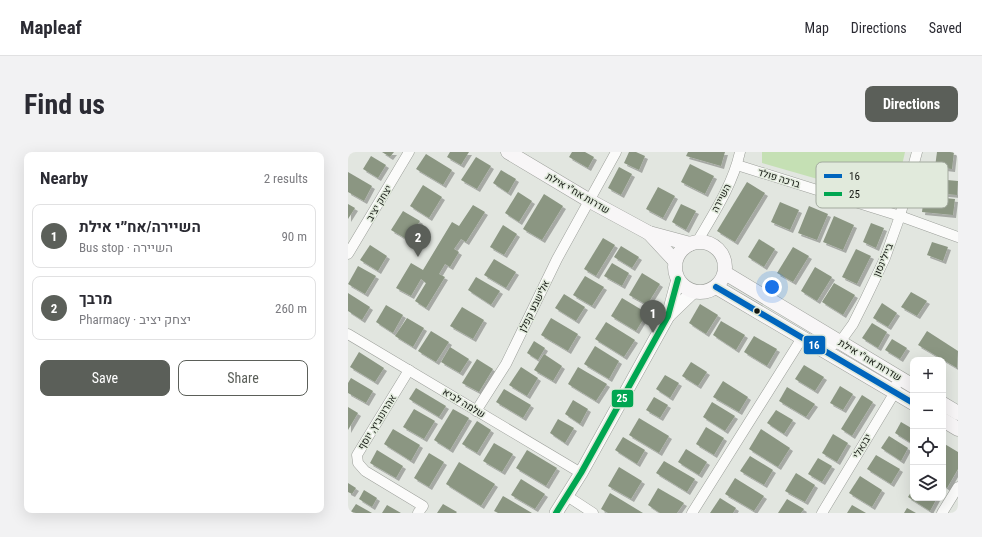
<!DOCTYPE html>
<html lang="en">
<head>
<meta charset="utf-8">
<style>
  :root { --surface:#fff; --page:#f2f2f3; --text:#2b2b33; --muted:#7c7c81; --line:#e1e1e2; --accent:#5b5f59 }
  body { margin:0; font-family:"Roboto Condensed",Heebo,sans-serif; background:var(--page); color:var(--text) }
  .controls { position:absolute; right:12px; bottom:12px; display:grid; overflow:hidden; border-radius:8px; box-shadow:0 4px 16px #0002 }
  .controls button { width:36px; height:36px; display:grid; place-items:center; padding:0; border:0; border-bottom:1px solid var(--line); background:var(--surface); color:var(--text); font:20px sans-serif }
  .you { position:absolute; left:424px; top:135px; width:14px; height:14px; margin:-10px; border:3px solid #fff; border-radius:50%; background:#1a73e8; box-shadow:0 0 0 6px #1a73e833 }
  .badge { display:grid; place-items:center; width:26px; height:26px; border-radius:50%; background:var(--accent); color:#fff; font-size:13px; font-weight:700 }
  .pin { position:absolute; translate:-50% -33px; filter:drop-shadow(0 1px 2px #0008) }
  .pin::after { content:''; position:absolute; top:21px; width:14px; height:12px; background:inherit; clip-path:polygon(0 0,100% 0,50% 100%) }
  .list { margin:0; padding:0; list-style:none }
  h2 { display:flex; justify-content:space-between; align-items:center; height:52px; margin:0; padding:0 16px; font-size:17px }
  h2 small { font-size:13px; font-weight:400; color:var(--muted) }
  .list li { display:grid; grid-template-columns:26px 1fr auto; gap:12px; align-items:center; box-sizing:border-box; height:64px; margin:0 8px 8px; padding:0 8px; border:1px solid var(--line); border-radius:8px }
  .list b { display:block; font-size:15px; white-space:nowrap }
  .list p { margin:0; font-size:13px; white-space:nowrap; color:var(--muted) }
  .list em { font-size:13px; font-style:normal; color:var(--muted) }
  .actions { display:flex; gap:8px; padding:12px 16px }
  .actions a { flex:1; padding:9px 0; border:1px solid var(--accent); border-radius:8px; text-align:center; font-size:14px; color:var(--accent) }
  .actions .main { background:var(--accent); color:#fff }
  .icon { flex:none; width:22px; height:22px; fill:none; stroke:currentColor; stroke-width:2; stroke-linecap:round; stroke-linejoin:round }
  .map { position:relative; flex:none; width:610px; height:361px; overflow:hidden; border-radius:8px }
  header { display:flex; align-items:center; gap:24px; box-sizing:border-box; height:56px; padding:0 20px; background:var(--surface); border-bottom:1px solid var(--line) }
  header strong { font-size:19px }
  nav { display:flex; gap:22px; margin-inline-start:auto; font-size:14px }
  .intro { display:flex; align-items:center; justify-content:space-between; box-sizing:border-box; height:96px; padding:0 24px }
  h1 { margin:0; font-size:28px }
  .button { padding:10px 18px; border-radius:8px; background:var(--accent); color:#fff; font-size:14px; font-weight:700 }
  main { display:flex; gap:24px; padding:0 24px }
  aside { flex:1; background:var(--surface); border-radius:8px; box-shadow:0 4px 16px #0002 }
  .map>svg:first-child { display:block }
</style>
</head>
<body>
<header>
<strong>Mapleaf</strong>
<nav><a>Map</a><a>Directions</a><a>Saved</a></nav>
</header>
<div class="intro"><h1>Find us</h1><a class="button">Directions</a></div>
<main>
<aside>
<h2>Nearby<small>2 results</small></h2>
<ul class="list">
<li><span class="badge">1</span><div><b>השיירה/אח״י אילת</b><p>Bus stop · השיירה</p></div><em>90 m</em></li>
<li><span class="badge">2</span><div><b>מרבך</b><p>Pharmacy · יצחק יציב</p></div><em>260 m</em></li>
</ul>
<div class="actions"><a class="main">Save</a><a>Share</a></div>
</aside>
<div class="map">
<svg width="610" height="361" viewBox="0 0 610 361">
  <defs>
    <filter id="shadow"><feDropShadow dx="3" dy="3" stdDeviation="0" flood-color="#0004"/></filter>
  </defs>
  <rect width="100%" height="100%" fill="#e2e6e0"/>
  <polygon fill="#c5e0b4" points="414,0 557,0 546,49 414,11"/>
  <g fill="#8b9682" filter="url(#shadow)">
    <polygon points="34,0 46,0 42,5"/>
    <polygon points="102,0 121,0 113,13 99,5"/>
    <polygon points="224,0 237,0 246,5 240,16 221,5"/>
    <polygon points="281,0 288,0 297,4 291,18 276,11"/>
    <polygon points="340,0 377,0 373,14 338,4"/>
    <polygon points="589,0 606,0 604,17 587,15"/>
    <polygon points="78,2 104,18 95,33 68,17"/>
    <polygon points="23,4 38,13 30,26 15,17"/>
    <polygon points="128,5 143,14 129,37 113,28"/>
    <polygon points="342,12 366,24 357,42 333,30"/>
    <polygon points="271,15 284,22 273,43 260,36"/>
    <polygon points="153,18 168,27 160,41 145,31"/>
    <polygon points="0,20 24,34 16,49 0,40"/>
    <polygon points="588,27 610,29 609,43 587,41"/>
    <polygon points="399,30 417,41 387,90 369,79"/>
    <polygon points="75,33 94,45 81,66 62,54"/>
    <polygon points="310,35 327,44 315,66 298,57"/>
    <polygon points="170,40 184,49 171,70 157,61"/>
    <polygon points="196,42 215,54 194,88 175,77"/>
    <polygon points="576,44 607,47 605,63 574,60"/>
    <polygon points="432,50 451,58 442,78 423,70"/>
    <polygon points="0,52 7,56 0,67"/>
    <polygon points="333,52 348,59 338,78 324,70"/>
    <polygon points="125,53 137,60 118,90 113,87 106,97 111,100 102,115 97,112 91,122 97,125 78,156 67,149 78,131 73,127 63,144 48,136 63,111 75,118 104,70 111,74"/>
    <polygon points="461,54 480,62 469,88 450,81"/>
    <polygon points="55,59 72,69 60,88 43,78"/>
    <polygon points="486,64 506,73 495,98 475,90"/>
    <polygon points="523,71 536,76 528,96 515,90"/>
    <polygon points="155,73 169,82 156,103 142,95"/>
    <polygon points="255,86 267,93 248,124 236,117"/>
    <polygon points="411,87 427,97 416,115 400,105"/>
    <polygon points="584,90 600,95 595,109 579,103"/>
    <polygon points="22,93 39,104 30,119 12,108"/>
    <polygon points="273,94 291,105 284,116 266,105"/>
    <polygon points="445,95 461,104 445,130 429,121"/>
    <polygon points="508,97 523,104 509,132 494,125"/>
    <polygon points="146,107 168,120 158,136 136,123"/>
    <polygon points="264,111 281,121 274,134 256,124"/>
    <polygon points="10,114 28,124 17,142 0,132"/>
    <polygon points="467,115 484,125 469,149 453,139"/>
    <polygon points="294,121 312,132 299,153 281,143"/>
    <polygon points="237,124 256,135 244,154 225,143"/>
    <polygon points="128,125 152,139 143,153 120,138"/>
    <polygon points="486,131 507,143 495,163 474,150"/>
    <polygon points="563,140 579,149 569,164 553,155"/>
    <polygon points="0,141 22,155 14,168 0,159"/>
    <polygon points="216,142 237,155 228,169 207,156"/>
    <polygon points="274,146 299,161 288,179 263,164"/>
    <polygon points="534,151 549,161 540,175 525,166"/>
    <polygon points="352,152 370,163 358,182 341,171"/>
    <polygon points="38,153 55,163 45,181 28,170"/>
    <polygon points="114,155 136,168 125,187 102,174"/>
    <polygon points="59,166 76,176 65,195 47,184"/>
    <polygon points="203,166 230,182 220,199 193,183"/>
    <polygon points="373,169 397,183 388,198 365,183"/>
    <polygon points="258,170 287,188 276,205 247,187"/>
    <polygon points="524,171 539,180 530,196 514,186"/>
    <polygon points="83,179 101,190 88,210 70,199"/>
    <polygon points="579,179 610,199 609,216 570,193"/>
    <polygon points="406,184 429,197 419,214 396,200"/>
    <polygon points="544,187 559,196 552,207 537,198"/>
    <polygon points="186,189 197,196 190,208 179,201"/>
    <polygon points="247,194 271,209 261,227 236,212"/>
    <polygon points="102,195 121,207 112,221 93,210"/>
    <polygon points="11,200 36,216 27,230 2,215"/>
    <polygon points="196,202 214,214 205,229 186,218"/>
    <polygon points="129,207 145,217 131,240 114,231"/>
    <polygon points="343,210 359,220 350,234 334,224"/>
    <polygon points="456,213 476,225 467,239 447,227"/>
    <polygon points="173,215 190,226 179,244 161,233"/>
    <polygon points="230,215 259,232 248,249 220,232"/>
    <polygon points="317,223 331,231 322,246 308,237"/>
    <polygon points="3,226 25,239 18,251 0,241 0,231"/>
    <polygon points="375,229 400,245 391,260 365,245"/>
    <polygon points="492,234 505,242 495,258 482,251"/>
    <polygon points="439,235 467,252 458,265 431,249"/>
    <polygon points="68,236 98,254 91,265 61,247"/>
    <polygon points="156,237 183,253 175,266 148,250"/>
    <polygon points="514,243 525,250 504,284 493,277"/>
    <polygon points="306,245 320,253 312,266 298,258"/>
    <polygon points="225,248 240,257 232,272 217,262"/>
    <polygon points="364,250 387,264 377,279 355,265"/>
    <polygon points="0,255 10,261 0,278"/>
    <polygon points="66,257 87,269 76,287 55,275"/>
    <polygon points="105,257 121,266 102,298 86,288"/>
    <polygon points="428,258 445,268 436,282 419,271"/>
    <polygon points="291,266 321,284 311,301 281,283"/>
    <polygon points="210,267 226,276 217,291 202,281"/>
    <polygon points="129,269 143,278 129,301 114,292"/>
    <polygon points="553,270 565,277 565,287 563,291 547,281"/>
    <polygon points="358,275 376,286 366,303 348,292"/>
    <polygon points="45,277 72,293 63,309 36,292"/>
    <polygon points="413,277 442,296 430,315 401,297"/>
    <polygon points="485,282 500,291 489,310 474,301"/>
    <polygon points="541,284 560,296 553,309 533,296"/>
    <polygon points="275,285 297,298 289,312 267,298"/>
    <polygon points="146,291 165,302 154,320 135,309"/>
    <polygon points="595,291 610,300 610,317 599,336 595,333 595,313 597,310 595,309"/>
    <polygon points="338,297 359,310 351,323 330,310"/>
    <polygon points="29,298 55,314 48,326 22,311"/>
    <polygon points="179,298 209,316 198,334 168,316"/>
    <polygon points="81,301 96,310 81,335 66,326"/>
    <polygon points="528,303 552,317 543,332 519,317"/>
    <polygon points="402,304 425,318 416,333 392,319"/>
    <polygon points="470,306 484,314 474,330 460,322"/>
    <polygon points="316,309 347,327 339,340 308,321"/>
    <polygon points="111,310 147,332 133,354 98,332"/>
    <polygon points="271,315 294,329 283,347 260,334"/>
    <polygon points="448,321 467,333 457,350 437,339"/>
    <polygon points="512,324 534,338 524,355 501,341"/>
    <polygon points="387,326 416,344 406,359 377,342"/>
    <polygon points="173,327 197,342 187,357 163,343"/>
    <polygon points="0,331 8,336 4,342 0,340"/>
    <polygon points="310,336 336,351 329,361 312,361 300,353"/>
    <polygon points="565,337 565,346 589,346 582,359 560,345"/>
    <polygon points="16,338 29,346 24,355 11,347"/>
    <polygon points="262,341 295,361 260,361 253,357"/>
    <polygon points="155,344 184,361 150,361 146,359"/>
    <polygon points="372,346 388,356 385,361 362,361"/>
    <polygon points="439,347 456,357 453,361 430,361"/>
    <polygon points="8,352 24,361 2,361"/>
    <polygon points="95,352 109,360 108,361 89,361"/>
    <polygon points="39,353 53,361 34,361"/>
    <polygon points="504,353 518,361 499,361"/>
    <polygon points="559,356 568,361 556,361"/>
  </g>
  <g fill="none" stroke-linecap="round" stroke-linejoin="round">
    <defs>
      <g id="minor">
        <polyline points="389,13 552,64 610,85"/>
        <path d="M349,90C366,61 385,32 392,0"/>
        <polyline points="0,102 61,0"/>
        <polyline points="0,182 233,321"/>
        <polyline points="473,197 492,190 505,172 517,148 537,106 552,64 569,0"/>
        <polyline points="61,218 9,303 10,311 17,319 75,354 70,361"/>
        <polyline points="128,259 158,212 209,107 268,0"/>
        <polyline points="219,344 245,361"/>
        <polyline points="344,361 454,186"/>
        <polyline points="474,361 547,240 548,233"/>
        <polyline points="594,361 610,335"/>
      </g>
      <g id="tertiary">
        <polyline points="320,164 345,140"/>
        <polyline points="208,361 233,321 320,164 330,127"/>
      </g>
      <g id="secondary">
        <polyline points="160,0 242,49 301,81 342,92"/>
        <polyline points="301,81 327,109"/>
        <circle cx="352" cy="115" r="25"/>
        <polyline points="377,121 565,234"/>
        <polyline points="368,135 565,251"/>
        <polyline points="595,252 610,261"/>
        <polyline points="595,268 610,277"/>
      </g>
    </defs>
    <use href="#minor" stroke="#9c9f9a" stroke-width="11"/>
    <use href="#tertiary" stroke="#9c9f9a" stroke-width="14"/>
    <use href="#secondary" stroke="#9c9f9a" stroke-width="15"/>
    <use href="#minor" stroke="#fbfbfa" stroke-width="10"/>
    <use href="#tertiary" stroke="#fbfbfa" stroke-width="13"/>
    <use href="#secondary" stroke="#f8f6f7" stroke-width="14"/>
    <defs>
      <polyline id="bus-1" points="368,135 565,251"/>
      <polyline id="bus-2" points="208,361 233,321 320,164 330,127"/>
    </defs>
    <use href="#bus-1" stroke="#e1eadc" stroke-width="9"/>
    <use href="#bus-2" stroke="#e1eadc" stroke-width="9"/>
    <use href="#bus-1" stroke="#0065bd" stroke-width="6"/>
    <use href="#bus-2" stroke="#00a651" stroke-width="6"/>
  </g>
  <circle fill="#131611" stroke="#e1eadc" stroke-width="1.5" cx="409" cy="159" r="3.5"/>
  <g text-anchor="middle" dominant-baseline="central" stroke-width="3" stroke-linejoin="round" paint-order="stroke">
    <g font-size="10" fill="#131611" stroke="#e1eadc">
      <text transform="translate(431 26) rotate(17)">ברכה פולד</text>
      <text transform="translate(230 41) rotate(30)">שדרות אח"י אילת</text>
      <text transform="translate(373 46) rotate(-63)">השיירה</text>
      <text transform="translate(31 51) rotate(-59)">יצחק יציב</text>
      <text transform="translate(535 108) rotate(-67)">ביילינסון</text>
      <text transform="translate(186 154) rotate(-64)">אלישבע קפלן</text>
      <text transform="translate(522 208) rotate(31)">שדרות אח"י אילת</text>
      <text transform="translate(116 251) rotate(31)">שלמה לביא</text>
      <text transform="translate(29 270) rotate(-58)">אהרונוביץ, יוסף</text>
      <text transform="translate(514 294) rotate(-59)">יבנאלי</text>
    </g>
  </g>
  <rect x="468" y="10" width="132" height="46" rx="6" fill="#e1eadc" stroke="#a3aa9f" stroke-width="1"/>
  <rect x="476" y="22" width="18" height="4" fill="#0065bd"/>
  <rect x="476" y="40" width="18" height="4" fill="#00a651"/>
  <g font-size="11" fill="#131611">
    <text x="501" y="28">16</text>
    <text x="501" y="46">25</text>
  </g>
  <g stroke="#e1eadc" stroke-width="1.5">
    <rect x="455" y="183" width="23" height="20" rx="4" fill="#0065bd"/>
    <rect x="263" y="237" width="23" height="19" rx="4" fill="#00a651"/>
  </g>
  <g font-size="11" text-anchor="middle" font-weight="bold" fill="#fff">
    <text x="466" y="197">16</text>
    <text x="274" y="250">25</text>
  </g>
</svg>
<div class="controls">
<button>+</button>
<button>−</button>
<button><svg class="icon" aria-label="locate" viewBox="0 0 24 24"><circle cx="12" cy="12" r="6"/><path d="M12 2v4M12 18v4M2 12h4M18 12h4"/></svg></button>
<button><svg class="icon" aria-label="layers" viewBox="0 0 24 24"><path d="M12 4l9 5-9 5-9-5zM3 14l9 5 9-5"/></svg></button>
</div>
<div class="you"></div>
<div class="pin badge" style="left:305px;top:181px">1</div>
<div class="pin badge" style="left:70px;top:105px">2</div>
</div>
</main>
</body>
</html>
